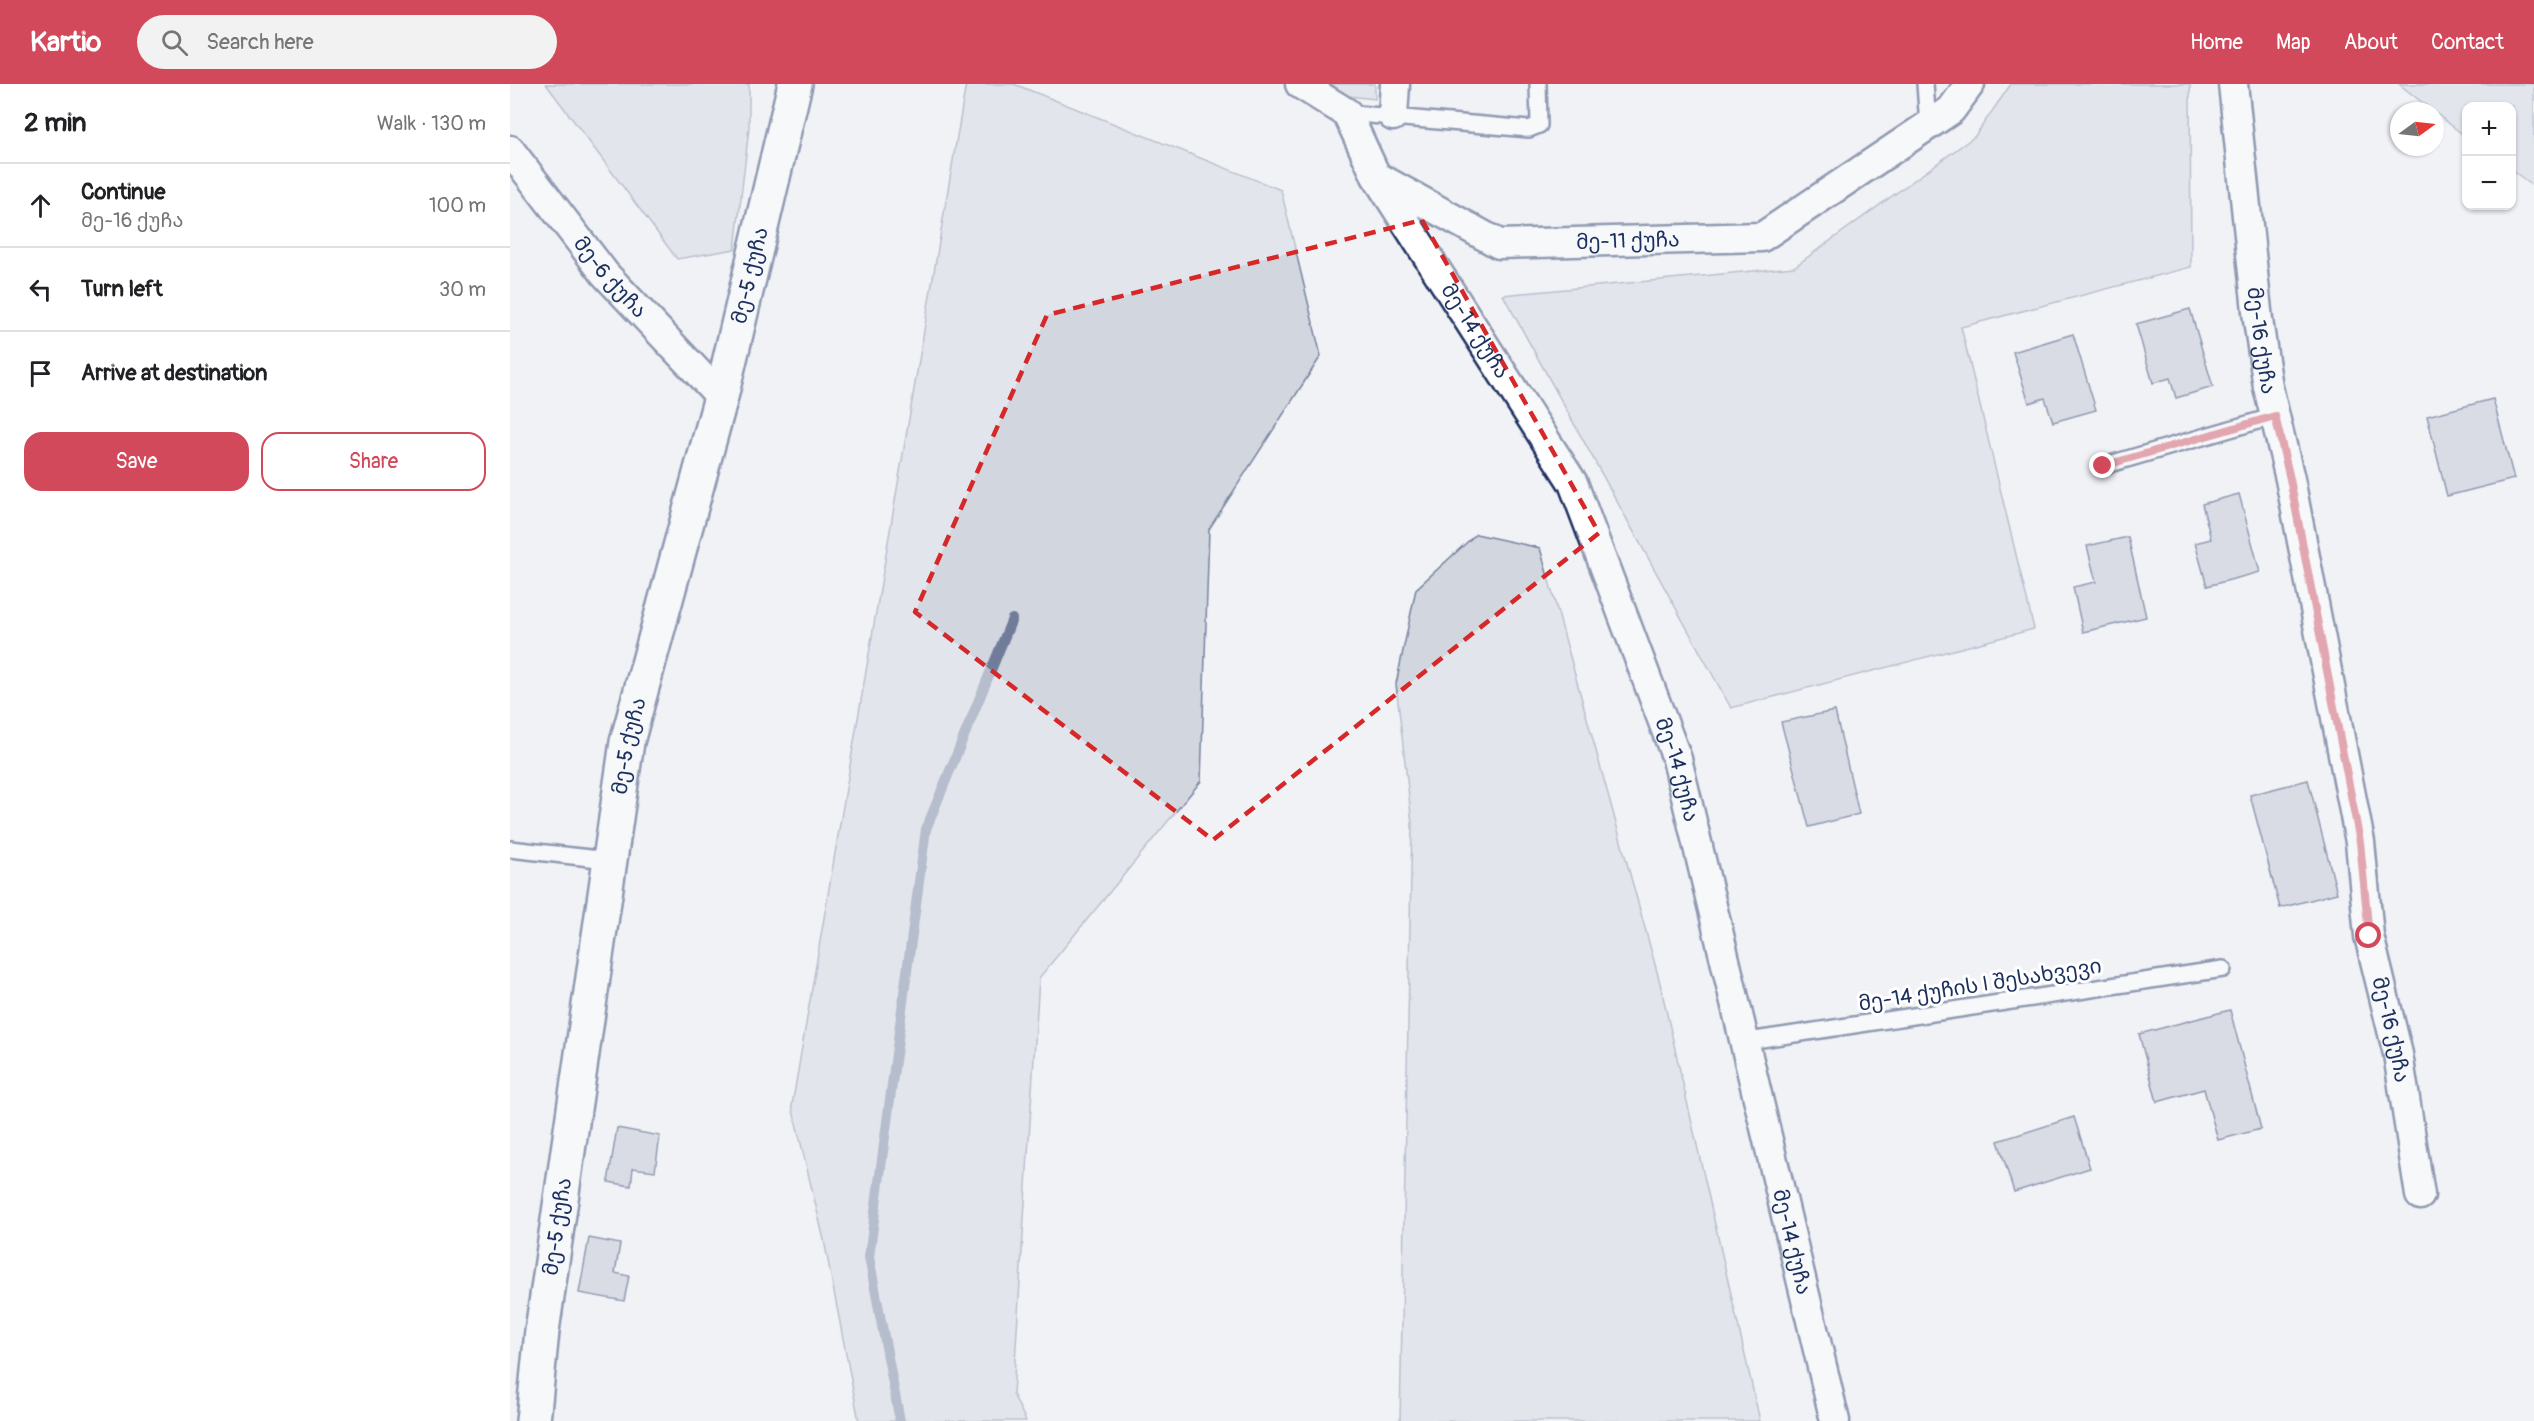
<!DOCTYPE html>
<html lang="en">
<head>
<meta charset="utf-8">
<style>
  :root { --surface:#fff; --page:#f2f2f2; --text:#202124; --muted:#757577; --line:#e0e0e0; --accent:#d1495b }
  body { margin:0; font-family:Pangolin,"Noto Sans Georgian",sans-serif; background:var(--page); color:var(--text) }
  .controls { position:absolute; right:18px; top:18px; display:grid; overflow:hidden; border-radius:12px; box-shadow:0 2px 4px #0004 }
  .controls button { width:54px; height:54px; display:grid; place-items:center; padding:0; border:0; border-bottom:2px solid var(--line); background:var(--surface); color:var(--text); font:30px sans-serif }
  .compass { position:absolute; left:1880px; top:18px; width:54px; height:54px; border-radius:50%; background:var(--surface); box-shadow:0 2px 4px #0004; rotate:75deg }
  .stop { position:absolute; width:18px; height:18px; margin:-14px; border:4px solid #d1495b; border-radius:50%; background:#fff }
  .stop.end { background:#d1495b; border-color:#fff; box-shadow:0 2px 6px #0008 }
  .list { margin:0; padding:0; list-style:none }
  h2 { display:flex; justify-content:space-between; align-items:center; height:78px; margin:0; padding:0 24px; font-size:26px }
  h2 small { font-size:20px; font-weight:400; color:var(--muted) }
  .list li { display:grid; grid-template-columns:39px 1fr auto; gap:18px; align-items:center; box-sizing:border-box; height:84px; padding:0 24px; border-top:2px solid var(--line) }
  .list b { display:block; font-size:22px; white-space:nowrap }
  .list p { margin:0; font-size:20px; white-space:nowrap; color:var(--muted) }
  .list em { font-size:20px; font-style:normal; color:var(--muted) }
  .actions { display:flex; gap:12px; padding:18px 24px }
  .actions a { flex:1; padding:14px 0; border:2px solid var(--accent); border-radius:18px; text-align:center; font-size:21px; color:var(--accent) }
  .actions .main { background:var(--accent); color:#fff }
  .icon { flex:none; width:33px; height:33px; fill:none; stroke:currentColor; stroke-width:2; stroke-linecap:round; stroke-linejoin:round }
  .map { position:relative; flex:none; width:2024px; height:1337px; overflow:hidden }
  header { display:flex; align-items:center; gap:36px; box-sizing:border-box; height:84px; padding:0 30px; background:var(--accent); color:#fff }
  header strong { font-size:28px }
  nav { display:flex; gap:33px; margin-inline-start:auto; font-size:21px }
  .search { width:420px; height:54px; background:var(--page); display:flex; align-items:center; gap:15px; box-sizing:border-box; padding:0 21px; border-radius:33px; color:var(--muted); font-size:22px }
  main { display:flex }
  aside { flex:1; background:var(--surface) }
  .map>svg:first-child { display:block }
</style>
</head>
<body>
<header>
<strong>Kartio</strong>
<div class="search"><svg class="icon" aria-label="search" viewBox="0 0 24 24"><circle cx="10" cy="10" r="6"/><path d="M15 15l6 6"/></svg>Search here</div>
<nav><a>Home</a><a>Map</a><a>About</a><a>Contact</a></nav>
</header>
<main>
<aside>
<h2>2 min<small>Walk · 130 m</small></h2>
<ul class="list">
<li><svg class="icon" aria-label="ahead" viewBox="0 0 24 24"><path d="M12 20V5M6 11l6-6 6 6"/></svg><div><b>Continue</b><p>მე-16 ქუჩა</p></div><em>100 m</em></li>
<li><svg class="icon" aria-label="left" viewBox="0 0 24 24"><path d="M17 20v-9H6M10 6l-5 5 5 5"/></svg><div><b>Turn left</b></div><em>30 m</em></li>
<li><svg class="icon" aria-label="arrive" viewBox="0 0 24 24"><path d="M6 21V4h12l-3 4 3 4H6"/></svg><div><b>Arrive at destination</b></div></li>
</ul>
<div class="actions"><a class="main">Save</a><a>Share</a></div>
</aside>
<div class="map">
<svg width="2024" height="1337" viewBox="0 0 2024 1337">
  <rect width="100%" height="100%" fill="#f1f2f5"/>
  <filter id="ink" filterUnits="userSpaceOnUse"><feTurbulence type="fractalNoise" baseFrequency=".0167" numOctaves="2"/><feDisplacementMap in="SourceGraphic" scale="12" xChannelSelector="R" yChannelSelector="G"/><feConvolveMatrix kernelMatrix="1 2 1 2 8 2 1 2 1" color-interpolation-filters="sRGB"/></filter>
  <g filter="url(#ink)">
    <g fill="#d2d6df" stroke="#76829e" stroke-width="1.5">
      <polygon points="36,0 239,0 239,44 225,165 167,175"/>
      <polygon points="456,0 504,0 771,106 811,272 699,445 691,697 529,894 503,1310 516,1337 349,1337 314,1156 282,1022"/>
      <polygon points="809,0 865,0 865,15 820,10"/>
      <polygon points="1501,0 1680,0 1681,183 1451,243 1524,545 1221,624 993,211 1284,183 1465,52"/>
      <polygon points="1889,0 2024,0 2024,103 2002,86 2002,22 1956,22 1956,53"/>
      <polygon points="966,450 1030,464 1149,895 1250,1337 890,1337 902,739 886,600 906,505"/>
    </g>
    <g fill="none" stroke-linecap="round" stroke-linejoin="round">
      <polyline stroke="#707c9a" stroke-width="10" points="390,1337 359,1173 416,745 502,535"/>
    </g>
    <g fill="#bcc2d0" stroke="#1b2f5e" stroke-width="1.5">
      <polygon points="1680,225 1703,303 1666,314 1660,294 1643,299 1626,240"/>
      <polygon points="1563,250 1586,326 1543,338 1535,314 1519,319 1503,268"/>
      <polygon points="1983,315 2004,395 1937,412 1917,332"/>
      <polygon points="1729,410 1750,488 1697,502 1685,459 1701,455 1692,420"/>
      <polygon points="1618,453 1636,533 1573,548 1563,503 1586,498 1577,462"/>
      <polygon points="1325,627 1349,730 1299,743 1271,638"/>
      <polygon points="1798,696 1827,809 1770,824 1740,711"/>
      <polygon points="1720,926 1751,1045 1708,1056 1694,1005 1647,1018 1629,950"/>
      <polygon points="1564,1033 1580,1084 1504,1108 1488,1057"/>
      <polygon points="107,1044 150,1052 145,1087 123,1084 121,1102 98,1098"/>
      <polygon points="79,1154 110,1160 105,1189 119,1192 114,1217 69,1209"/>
    </g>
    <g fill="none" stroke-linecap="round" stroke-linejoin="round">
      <defs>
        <g id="service">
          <polyline points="1415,0 1418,41"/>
          <polyline points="837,29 1019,45 1029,41 1028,0"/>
          <polyline points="1593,382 1765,332"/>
          <polyline points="0,765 98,776"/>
          <polyline points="1232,958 1713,885"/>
        </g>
        <g id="minor">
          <path id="s1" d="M790,0L837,29L866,92L989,160L1252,153L1441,26L1460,0"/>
          <path id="s2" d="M1723,0L1748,236L1758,303L1780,395L1850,758L1859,852L1888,970L1910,1111"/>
          <polyline points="883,32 885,0"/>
          <path id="s3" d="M0,66L95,190L211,313"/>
          <path id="s4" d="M866,92L1063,399L1167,675L1325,1337"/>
        </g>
        <g id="tertiary">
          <path id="s5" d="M23,1337L32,1247L117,658L211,313L285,0"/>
        </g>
      </defs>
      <use href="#service" stroke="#1b2f5e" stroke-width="20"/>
      <use href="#minor" stroke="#1b2f5e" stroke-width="33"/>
      <use href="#tertiary" stroke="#1b2f5e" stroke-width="38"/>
      <use href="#service" stroke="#fff" stroke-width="15"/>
      <use href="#minor" stroke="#fff" stroke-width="28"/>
      <use href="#tertiary" stroke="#fff" stroke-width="33"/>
    </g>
  </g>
  <g fill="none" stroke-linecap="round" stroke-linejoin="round" filter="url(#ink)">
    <polyline stroke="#d1495b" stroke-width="8" points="1593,382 1765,332 1780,395 1850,758 1859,852"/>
  </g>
  <path d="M0 0H2024V1337H0ZM912,136L1089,449L703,756L405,528L537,231Z" fill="#f1f2f5" fill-opacity=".55" fill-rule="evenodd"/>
  <path fill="none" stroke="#d62828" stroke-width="4.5" stroke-dasharray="12 8" stroke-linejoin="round" d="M912,136L1089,449L703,756L405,528L537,231Z"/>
  <g text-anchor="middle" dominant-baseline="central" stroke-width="6" stroke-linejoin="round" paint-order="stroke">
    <g font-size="21" fill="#1b2f5e" stroke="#fff">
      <text stroke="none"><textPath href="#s1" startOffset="394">მე-11 ქუჩა</textPath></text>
      <text stroke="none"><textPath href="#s5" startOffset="1168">მე-5 ქუჩა</textPath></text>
      <text stroke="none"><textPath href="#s3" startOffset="162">მე-6 ქუჩა</textPath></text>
      <text stroke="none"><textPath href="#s4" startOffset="184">მე-14 ქუჩა</textPath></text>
      <text stroke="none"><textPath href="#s2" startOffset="258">მე-16 ქუჩა</textPath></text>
      <text stroke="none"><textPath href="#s5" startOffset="682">მე-5 ქუჩა</textPath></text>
      <text stroke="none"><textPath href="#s4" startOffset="670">მე-14 ქუჩა</textPath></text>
      <text transform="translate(1470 901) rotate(-9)">მე-14 ქუჩის I შესახვევი</text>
      <text stroke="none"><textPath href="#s2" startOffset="960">მე-16 ქუჩა</textPath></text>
      <text stroke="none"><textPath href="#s5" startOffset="196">მე-5 ქუჩა</textPath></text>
      <text stroke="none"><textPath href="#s4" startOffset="1156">მე-14 ქუჩა</textPath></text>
    </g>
  </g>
</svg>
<div class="controls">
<button>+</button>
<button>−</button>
</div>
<svg class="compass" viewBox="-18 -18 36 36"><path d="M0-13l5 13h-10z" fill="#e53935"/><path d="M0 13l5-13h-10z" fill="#757577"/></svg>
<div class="stop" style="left:1859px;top:852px"></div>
<div class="stop end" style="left:1593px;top:382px"></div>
</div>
</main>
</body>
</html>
